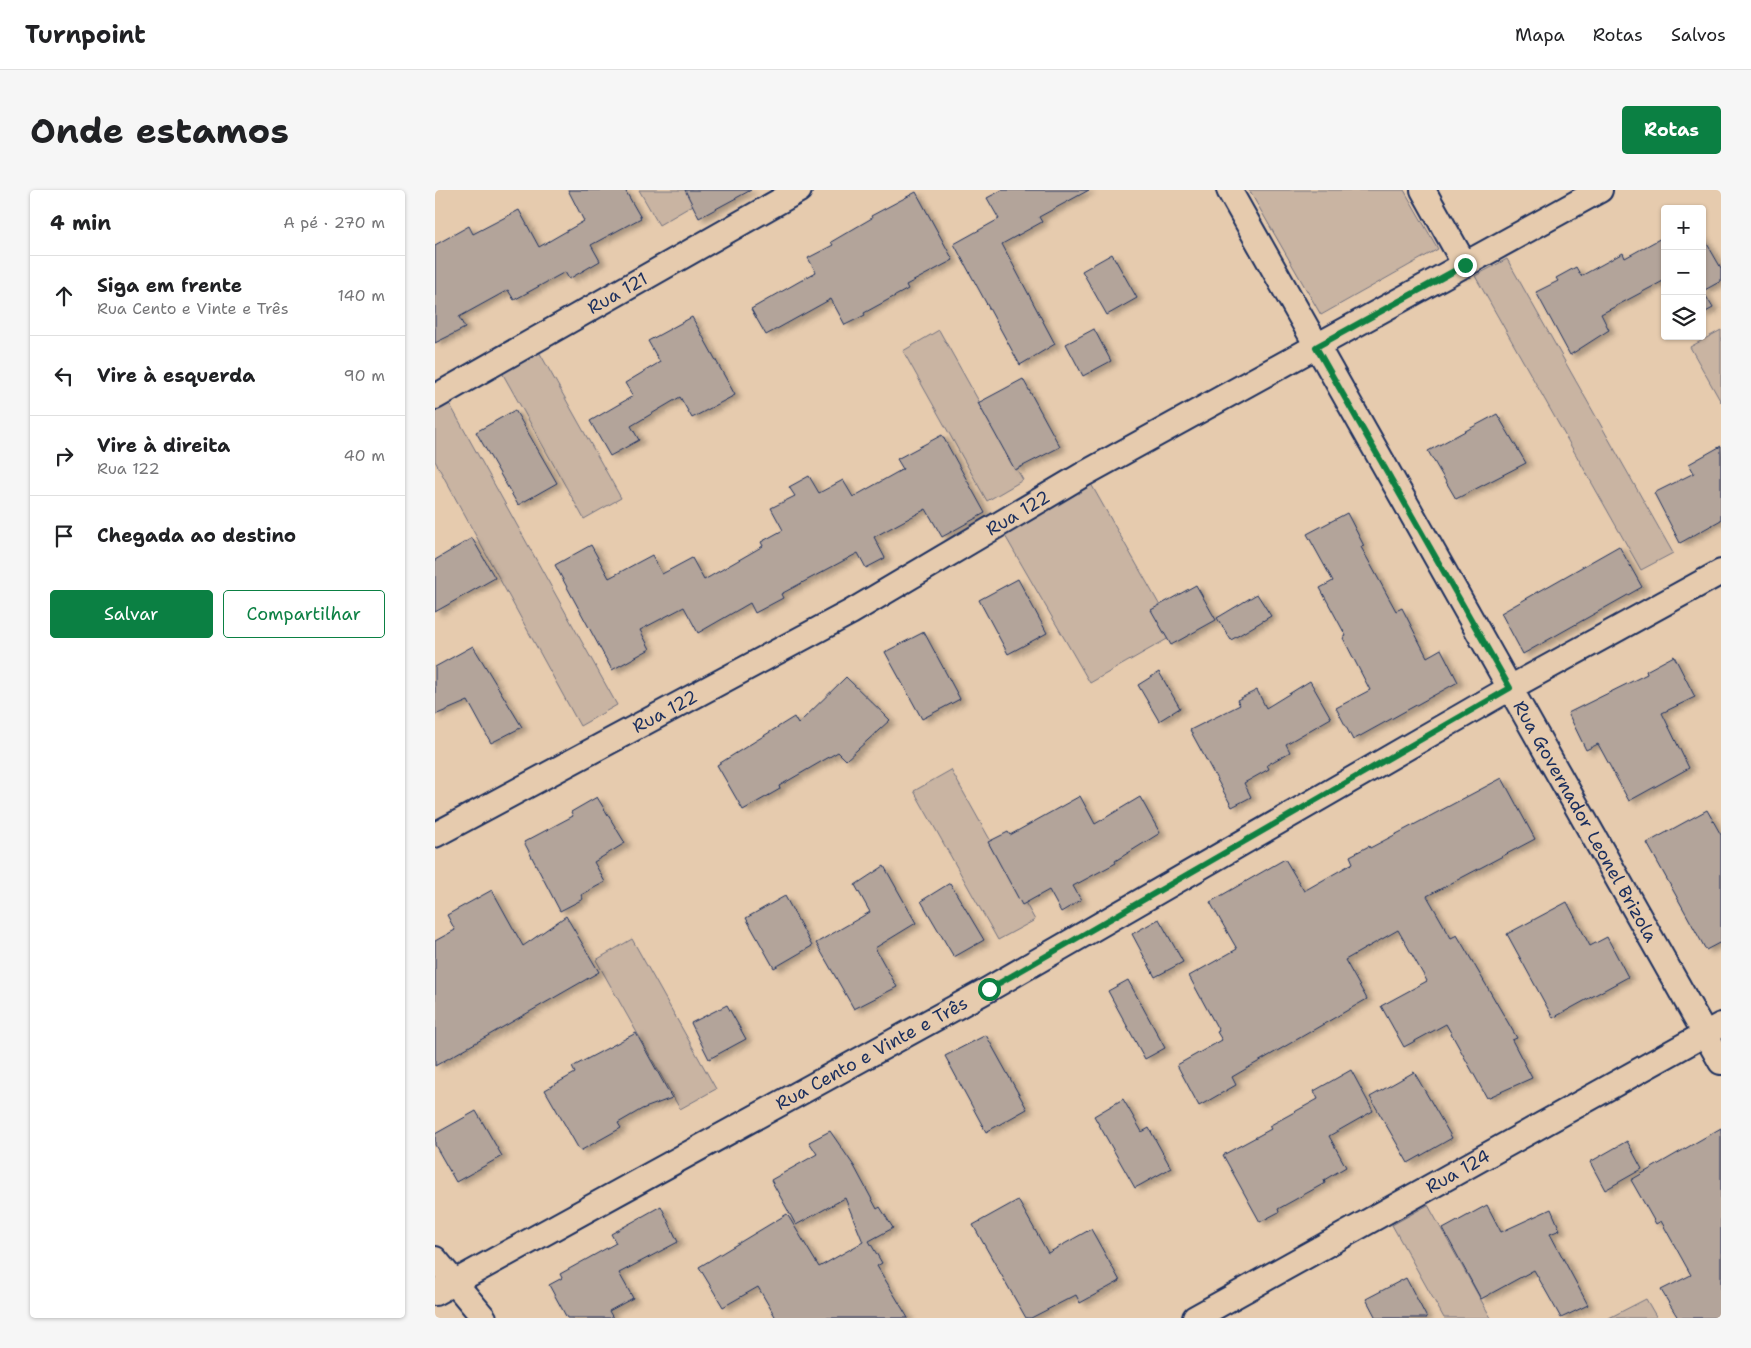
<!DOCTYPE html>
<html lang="pt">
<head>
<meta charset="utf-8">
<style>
  :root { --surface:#fff; --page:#f6f6f6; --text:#202124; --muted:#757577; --line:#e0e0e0; --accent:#0b8043 }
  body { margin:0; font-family:"Shantell Sans",sans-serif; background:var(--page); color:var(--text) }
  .controls { position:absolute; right:15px; top:15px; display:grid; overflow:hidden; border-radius:5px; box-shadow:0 1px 4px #0004 }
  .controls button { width:45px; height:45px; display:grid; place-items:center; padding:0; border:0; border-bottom:1px solid var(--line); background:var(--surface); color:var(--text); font:25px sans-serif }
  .stop { position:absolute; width:15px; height:15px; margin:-11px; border:4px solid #0b8043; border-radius:50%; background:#fff }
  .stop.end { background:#0b8043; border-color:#fff; box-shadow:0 1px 5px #0008 }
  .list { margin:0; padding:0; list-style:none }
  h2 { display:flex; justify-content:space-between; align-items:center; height:65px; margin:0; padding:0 20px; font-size:21px }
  h2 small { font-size:16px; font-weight:400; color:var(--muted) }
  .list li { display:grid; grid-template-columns:32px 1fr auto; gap:15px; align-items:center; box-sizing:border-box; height:80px; padding:0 20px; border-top:1px solid var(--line) }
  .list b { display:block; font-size:19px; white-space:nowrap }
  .list p { margin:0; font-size:16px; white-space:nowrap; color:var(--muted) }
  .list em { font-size:16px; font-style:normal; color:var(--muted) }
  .actions { display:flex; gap:10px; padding:15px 20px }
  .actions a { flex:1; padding:11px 0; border:1px solid var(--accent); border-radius:5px; text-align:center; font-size:18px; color:var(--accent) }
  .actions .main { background:var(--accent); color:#fff }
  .icon { flex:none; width:28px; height:28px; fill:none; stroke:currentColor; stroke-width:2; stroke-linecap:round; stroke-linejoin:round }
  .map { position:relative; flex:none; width:1286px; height:1128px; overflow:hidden; border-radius:5px }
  header { display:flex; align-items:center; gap:30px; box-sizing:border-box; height:70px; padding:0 25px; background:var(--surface); border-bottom:1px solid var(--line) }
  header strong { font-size:24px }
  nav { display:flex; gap:28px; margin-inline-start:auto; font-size:18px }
  .intro { display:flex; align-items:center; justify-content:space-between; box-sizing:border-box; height:120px; padding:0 30px }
  h1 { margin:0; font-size:35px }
  .button { padding:12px 22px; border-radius:5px; background:var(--accent); color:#fff; font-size:18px; font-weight:700 }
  main { display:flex; gap:30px; padding:0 30px }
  aside { flex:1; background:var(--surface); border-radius:5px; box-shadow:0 1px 4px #0004 }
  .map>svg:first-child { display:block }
</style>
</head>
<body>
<header>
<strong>Turnpoint</strong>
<nav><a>Mapa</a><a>Rotas</a><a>Salvos</a></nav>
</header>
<div class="intro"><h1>Onde estamos</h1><a class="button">Rotas</a></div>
<main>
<aside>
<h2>4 min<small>A pé · 270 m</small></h2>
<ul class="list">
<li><svg class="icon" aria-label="ahead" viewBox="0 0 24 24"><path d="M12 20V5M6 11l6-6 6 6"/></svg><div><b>Siga em frente</b><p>Rua Cento e Vinte e Três</p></div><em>140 m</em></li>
<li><svg class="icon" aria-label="left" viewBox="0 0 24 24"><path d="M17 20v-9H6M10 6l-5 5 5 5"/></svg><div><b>Vire à esquerda</b></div><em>90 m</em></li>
<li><svg class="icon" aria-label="right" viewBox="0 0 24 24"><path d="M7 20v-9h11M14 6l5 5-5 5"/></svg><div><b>Vire à direita</b><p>Rua 122</p></div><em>40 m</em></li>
<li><svg class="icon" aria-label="arrive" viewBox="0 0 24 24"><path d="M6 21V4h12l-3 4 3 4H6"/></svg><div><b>Chegada ao destino</b></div></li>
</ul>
<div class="actions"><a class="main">Salvar</a><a>Compartilhar</a></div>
</aside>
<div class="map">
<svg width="1286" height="1128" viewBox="0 0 1286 1128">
  <defs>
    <filter id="shadow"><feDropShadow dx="5.5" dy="3" stdDeviation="2.5" flood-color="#0004"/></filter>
  </defs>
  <rect width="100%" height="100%" fill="#e6cbae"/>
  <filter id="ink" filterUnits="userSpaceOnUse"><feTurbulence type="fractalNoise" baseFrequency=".02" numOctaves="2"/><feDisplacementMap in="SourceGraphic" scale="10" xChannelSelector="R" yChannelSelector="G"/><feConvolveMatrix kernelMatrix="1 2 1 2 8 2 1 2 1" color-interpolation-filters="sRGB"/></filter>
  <g filter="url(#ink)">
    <g fill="#c9b4a2" stroke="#727280">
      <polygon points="204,0 253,0 260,14 224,35"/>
      <polygon points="814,0 969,0 1003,59 886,125"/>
      <polygon points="1072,69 1238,363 1206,380 1040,86"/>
      <polygon points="504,140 588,290 552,311 468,161"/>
      <polygon points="1286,140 1286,212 1255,157"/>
      <polygon points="102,158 186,308 149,329 65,179"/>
      <polygon points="13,211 182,515 145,536 0,271 0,219"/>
      <polygon points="656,294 741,444 655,493 569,344"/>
      <polygon points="516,580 600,730 563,750 479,601"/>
      <polygon points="197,749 281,899 245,919 161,770"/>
      <polygon points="993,1015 1056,1128 1009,1128 957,1035"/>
      <polygon points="1211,1109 1222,1128 1174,1128"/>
    </g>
    <g fill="#b3a49a" stroke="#1b2f5e" filter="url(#shadow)">
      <polygon points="133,0 190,0 206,28 156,55 165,71 134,89 130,82 79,110 73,100 24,127 30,138 0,153 0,55 34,36 38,44 84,20 104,57 149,31"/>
      <polygon points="250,0 316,0 264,28"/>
      <polygon points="567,0 654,0 604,27 607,32 567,54 620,154 585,175 519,54 564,29 552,8"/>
      <polygon points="481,2 518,70 471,95 473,99 429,123 430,125 410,135 396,109 331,145 316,119 381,82 373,68 398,55 396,52 437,28 436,26"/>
      <polygon points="1267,45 1286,78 1286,91 1268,101 1278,118 1267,124"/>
      <polygon points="1230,46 1230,90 1166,124 1174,140 1135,165 1101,102 1123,91 1121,88 1141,77 1146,86 1188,63 1190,68"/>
      <polygon points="677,64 702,108 672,125 647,81"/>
      <polygon points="257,127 300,205 257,228 245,207 196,236 204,250 175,266 155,231 198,206 190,193 225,172 213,151"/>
      <polygon points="659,139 676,171 648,186 631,154"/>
      <polygon points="588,189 625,257 580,280 543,213"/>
      <polygon points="80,220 122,293 83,315 41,242"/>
      <polygon points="1062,224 1091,273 1021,309 993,261"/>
      <polygon points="507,245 550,323 507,347 491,319 439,347 450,368 431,378 423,363 346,404 348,408 320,423 315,413 263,443 249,417 205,440 215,459 177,480 120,375 156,355 174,388 217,365 227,384 257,368 269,390 328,356 326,352 348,340 336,318 360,306 354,297 374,286 384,303 408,290 418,307 468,279 462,269"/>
      <polygon points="1286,256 1286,330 1245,353 1219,303 1259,283 1254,274"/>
      <polygon points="912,323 929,356 926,357 961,421 967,418 992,467 1006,459 1023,492 918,550 901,518 935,500 908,448 911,446 885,398 898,391 872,344"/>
      <polygon points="37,348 60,388 0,422 0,370"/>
      <polygon points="1184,356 1207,397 1088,464 1066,423"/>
      <polygon points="583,389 612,443 573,464 544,410"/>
      <polygon points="761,395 781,430 736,455 716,420"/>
      <polygon points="822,404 836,426 796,450 782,428"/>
      <polygon points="489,442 525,509 487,529 450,462"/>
      <polygon points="38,456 87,537 56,553 33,511 0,525 0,477"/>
      <polygon points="1239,466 1260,507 1227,523 1254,578 1194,611 1163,554 1151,560 1133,523 1212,484 1211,481"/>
      <polygon points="724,482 745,518 724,531 703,495"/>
      <polygon points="411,487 455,530 411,570 403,562 344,596 345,599 308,620 282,575 359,527 363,534"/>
      <polygon points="875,491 896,528 851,554 855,562 832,575 834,579 809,593 816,607 797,617 755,540 805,515 802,510 822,500 831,518"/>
      <polygon points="1067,588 1100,649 992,706 1016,748 1022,745 1082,848 1077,850 1097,888 1052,908 1011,834 969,857 946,816 992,791 963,740 910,770 932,809 797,887 801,895 764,916 742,875 787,850 782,842 784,841 754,786 802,759 775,712 850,669 869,701 918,673 915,666 934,656 935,658"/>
      <polygon points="645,606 660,634 705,607 725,643 680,671 681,673 638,696 646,710 626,722 614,700 587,715 553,652 573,642 575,645"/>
      <polygon points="162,607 190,653 159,672 170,692 146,705 148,709 125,721 89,652 138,626 136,622"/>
      <polygon points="1272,620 1286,645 1286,752 1271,760 1212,653"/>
      <polygon points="449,676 481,733 440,758 462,797 419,819 381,753 435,722 420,695"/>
      <polygon points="515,693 549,750 519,767 486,711"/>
      <polygon points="57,700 88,756 131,726 164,782 0,876 0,751 20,740 12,725"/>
      <polygon points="350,706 377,756 339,778 311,728"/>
      <polygon points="1132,712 1155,756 1172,747 1193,787 1118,828 1072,744"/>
      <polygon points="724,729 748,772 720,787 697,744"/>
      <polygon points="693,790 730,858 710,869 673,801"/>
      <polygon points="292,815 311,849 274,869 256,833"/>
      <polygon points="201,843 237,908 207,919 183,933 186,938 145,961 110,900 140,883 137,877"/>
      <polygon points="551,845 592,919 551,942 510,866"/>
      <polygon points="916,880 938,921 894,946 911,977 889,990 890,993 843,1019 844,1022 825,1032 788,965 836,939 834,936 883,909 879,901"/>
      <polygon points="979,882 1017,948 973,973 935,907"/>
      <polygon points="688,909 707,942 714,938 736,978 700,998 659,926"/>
      <polygon points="41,921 67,966 21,992 0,955 0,944"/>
      <polygon points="1286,938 1286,1128 1243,1128 1226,1100 1256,1085 1226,1031 1221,1034 1196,990"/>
      <polygon points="395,941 419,976 442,1019 445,1017 458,1038 434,1051 447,1073 442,1076 473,1128 341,1128 323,1097 288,1117 264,1077 352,1024 384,1077 428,1052 410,1008 361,1035 336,990 382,964 374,952"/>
      <polygon points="1192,951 1207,979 1170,1000 1155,972"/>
      <polygon points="583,1010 613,1063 656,1039 685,1091 645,1113 641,1105 596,1128 591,1128 538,1035"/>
      <polygon points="1052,1015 1066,1042 1116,1019 1125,1040 1115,1044 1153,1115 1126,1128 1099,1080 1046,1109 1008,1039"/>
      <polygon points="226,1016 243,1052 184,1083 198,1108 174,1121 178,1128 132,1128 114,1095 127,1088 125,1084 181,1053 176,1044"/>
      <polygon points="971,1088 992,1128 941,1128 931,1109"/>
    </g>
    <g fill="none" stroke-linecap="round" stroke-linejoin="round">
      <defs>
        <g id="minor">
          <path id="s1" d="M794,0L1286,872"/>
          <polyline points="988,0 1030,75"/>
          <path id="s2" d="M0,207L364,0"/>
          <path id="s3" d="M0,645L416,422L649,284L1165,0"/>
          <polyline points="0,1069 49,1128"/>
          <path id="s4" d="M0,1103L554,799L1075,498L1286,382"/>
          <path id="s5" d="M760,1128L1286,835"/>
        </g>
      </defs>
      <use href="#minor" stroke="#1b2f5e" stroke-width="28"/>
      <use href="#minor" stroke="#e6cbae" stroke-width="24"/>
    </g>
  </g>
  <g fill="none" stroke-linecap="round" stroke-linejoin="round" filter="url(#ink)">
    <polyline stroke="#0b8043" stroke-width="6" points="554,799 1075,498 881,157 1030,75"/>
  </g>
  <g text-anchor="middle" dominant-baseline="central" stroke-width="4.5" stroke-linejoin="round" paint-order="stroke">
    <g font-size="18" fill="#1b2f5e" stroke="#e6cbae">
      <text stroke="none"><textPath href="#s2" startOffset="210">Rua 121</textPath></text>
      <text stroke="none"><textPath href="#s3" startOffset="666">Rua 122</textPath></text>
      <text stroke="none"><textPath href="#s3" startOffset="261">Rua 122</textPath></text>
      <text stroke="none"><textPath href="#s1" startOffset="725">Rua Governador Leonel Brizola</textPath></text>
      <text stroke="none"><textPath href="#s4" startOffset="498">Rua Cento e Vinte e Três</textPath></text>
      <text stroke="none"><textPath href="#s5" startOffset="301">Rua 124</textPath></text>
    </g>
  </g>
</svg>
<div class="controls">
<button>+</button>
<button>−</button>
<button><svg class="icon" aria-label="layers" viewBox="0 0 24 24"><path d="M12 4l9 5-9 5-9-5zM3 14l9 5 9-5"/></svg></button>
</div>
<div class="stop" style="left:554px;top:799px"></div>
<div class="stop end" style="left:1030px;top:75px"></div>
</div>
</main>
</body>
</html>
